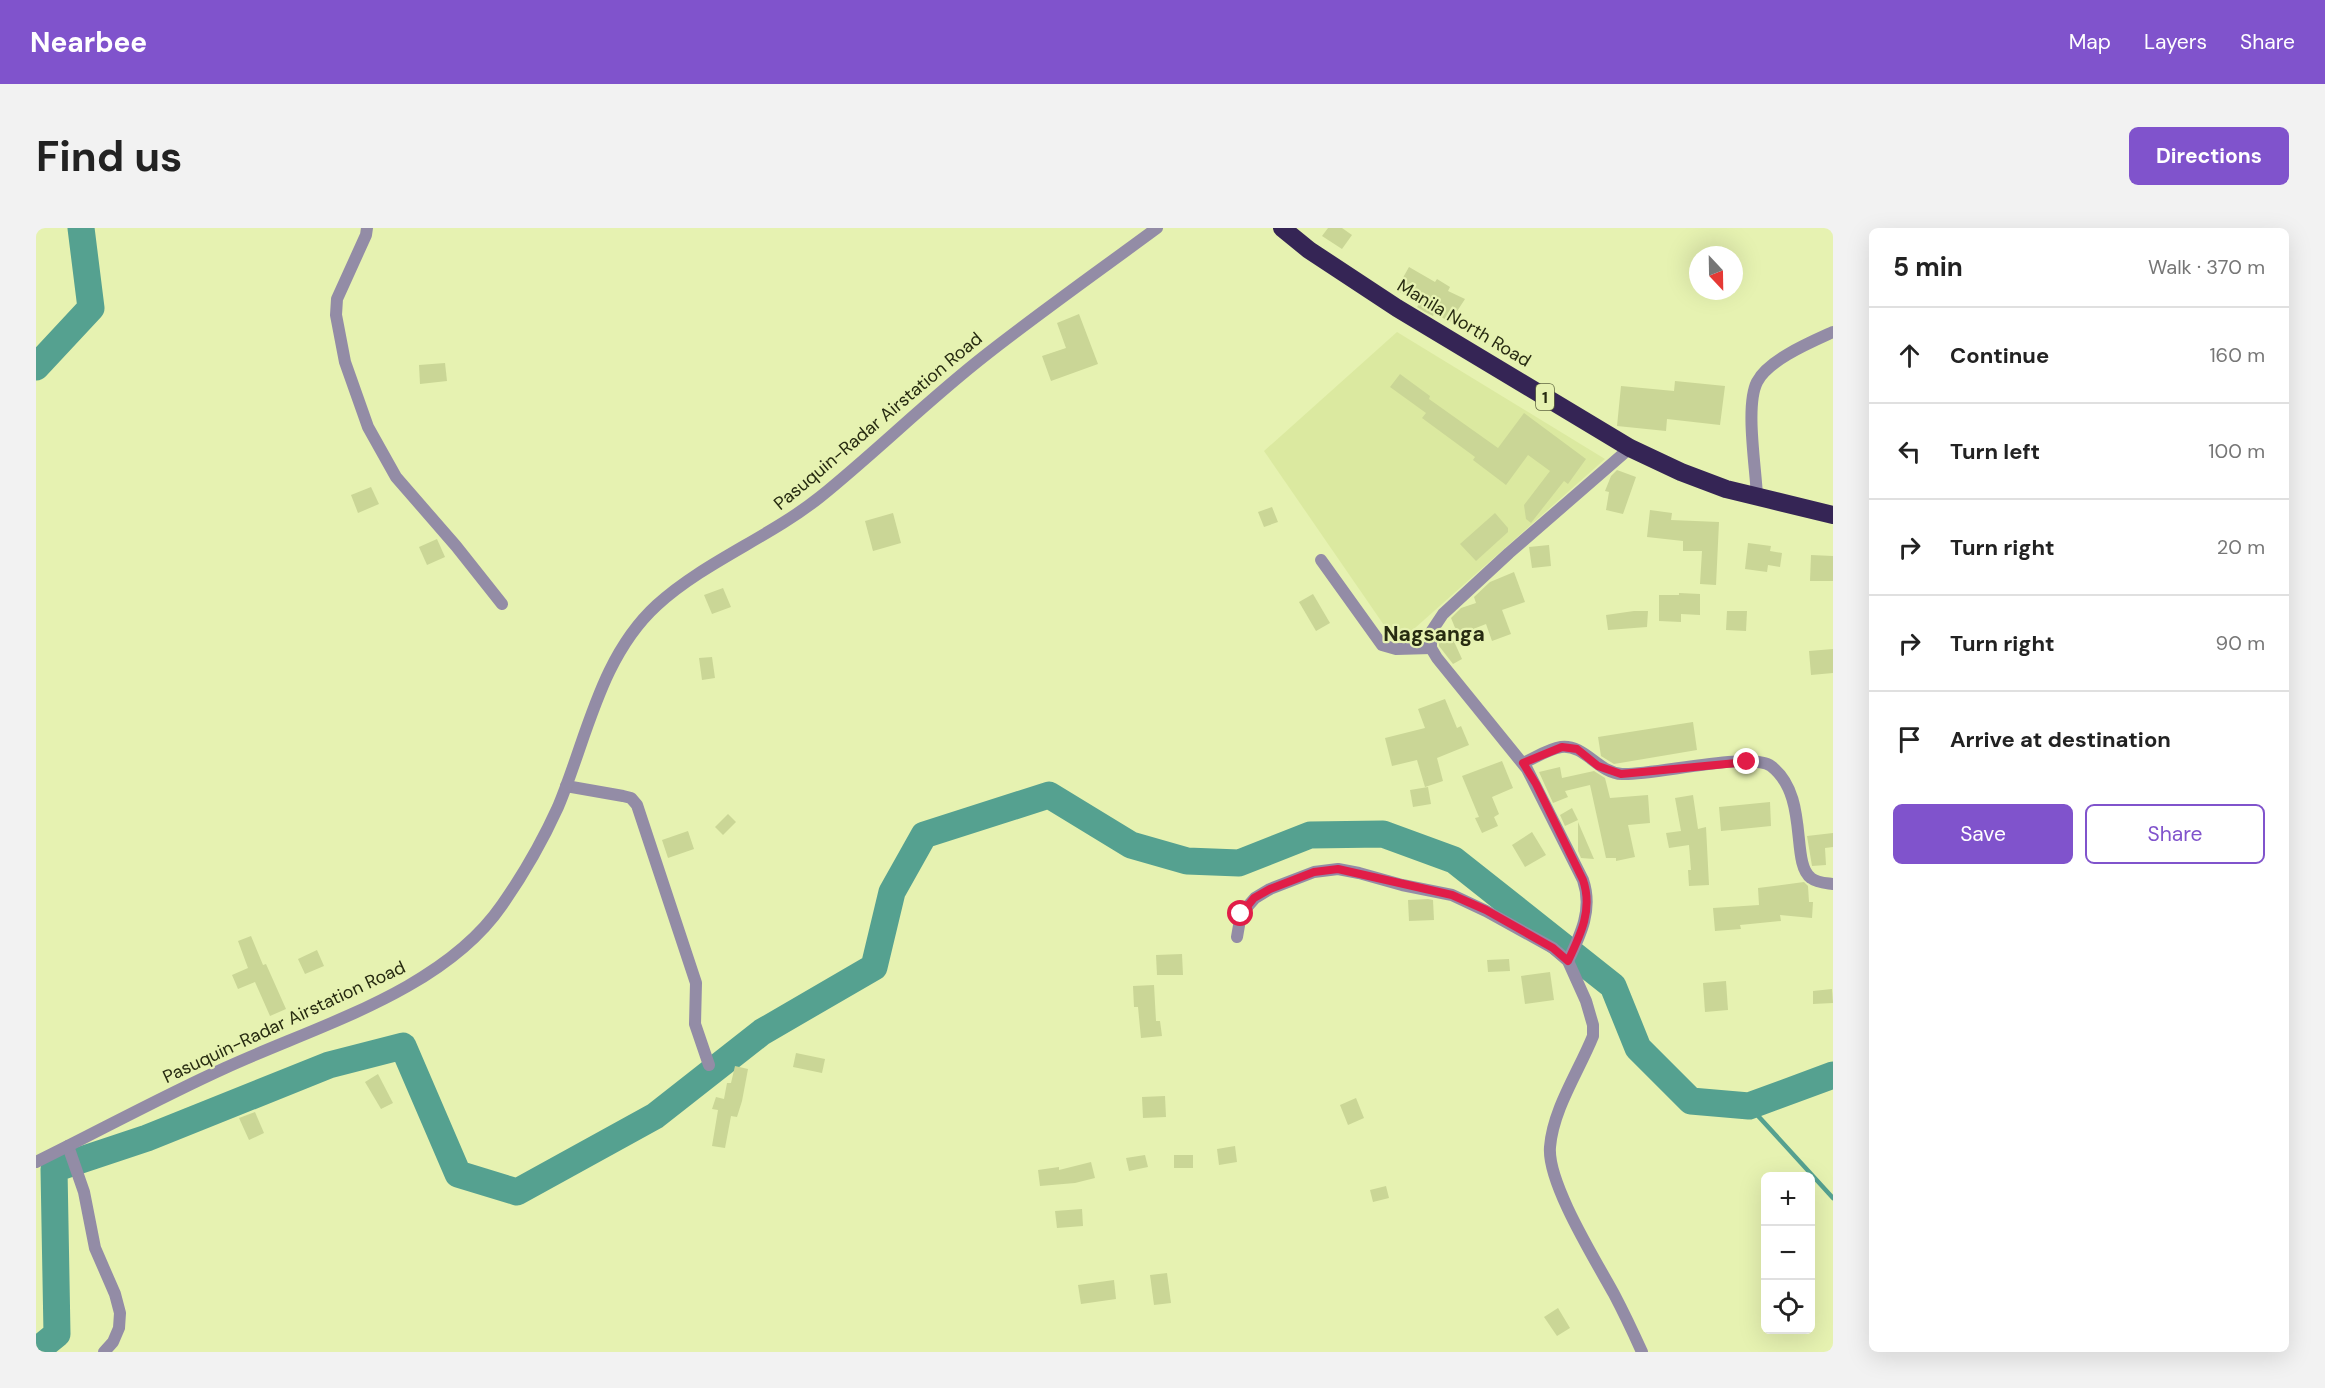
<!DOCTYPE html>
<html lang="en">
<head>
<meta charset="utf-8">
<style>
  :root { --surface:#fff; --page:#f2f2f2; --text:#222; --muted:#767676; --line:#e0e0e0; --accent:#8053cc }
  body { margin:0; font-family:"DM Sans",sans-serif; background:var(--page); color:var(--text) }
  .controls { position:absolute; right:18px; bottom:18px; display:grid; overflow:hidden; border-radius:9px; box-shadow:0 6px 24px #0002 }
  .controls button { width:54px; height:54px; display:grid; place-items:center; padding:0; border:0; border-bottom:2px solid var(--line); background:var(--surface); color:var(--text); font:30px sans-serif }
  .compass { position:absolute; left:1653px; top:18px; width:54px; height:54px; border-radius:50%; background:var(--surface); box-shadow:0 6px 24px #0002; rotate:158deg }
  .stop { position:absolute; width:18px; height:18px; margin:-14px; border:4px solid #e11d48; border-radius:50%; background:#fff }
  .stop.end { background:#e11d48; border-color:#fff; box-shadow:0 2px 6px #0008 }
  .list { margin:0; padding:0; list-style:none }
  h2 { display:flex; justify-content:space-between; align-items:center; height:78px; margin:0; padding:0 24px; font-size:26px }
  h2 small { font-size:20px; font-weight:400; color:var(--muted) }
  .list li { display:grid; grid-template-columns:39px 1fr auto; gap:18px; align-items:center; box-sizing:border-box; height:96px; padding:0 24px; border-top:2px solid var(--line) }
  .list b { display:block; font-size:22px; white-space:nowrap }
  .list em { font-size:20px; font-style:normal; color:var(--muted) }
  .actions { display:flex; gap:12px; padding:18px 24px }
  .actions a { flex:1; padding:14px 0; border:2px solid var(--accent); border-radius:9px; text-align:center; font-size:21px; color:var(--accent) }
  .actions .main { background:var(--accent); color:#fff }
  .icon { flex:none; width:33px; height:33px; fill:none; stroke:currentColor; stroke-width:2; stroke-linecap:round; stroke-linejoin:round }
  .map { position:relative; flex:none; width:1797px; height:1124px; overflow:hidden; border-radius:9px }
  header { display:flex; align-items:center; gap:36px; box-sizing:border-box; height:84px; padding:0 30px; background:var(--accent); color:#fff }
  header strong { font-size:28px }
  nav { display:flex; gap:33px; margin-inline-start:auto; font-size:21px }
  .intro { display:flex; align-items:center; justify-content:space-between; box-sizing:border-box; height:144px; padding:0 36px }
  h1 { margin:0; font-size:42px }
  .button { padding:15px 27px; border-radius:9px; background:var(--accent); color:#fff; font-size:21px; font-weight:700 }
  main { display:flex; gap:36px; padding:0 36px }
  aside { flex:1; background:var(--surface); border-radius:9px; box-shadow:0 6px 24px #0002 }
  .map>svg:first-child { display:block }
</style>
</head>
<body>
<header>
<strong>Nearbee</strong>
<nav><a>Map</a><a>Layers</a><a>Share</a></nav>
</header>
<div class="intro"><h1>Find us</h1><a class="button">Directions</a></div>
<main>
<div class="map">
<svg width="1797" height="1124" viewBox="0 0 1797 1124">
  <rect width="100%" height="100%" fill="#e6f2b1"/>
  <polygon fill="#dbe9a0" points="1361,104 1569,231 1361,416 1228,223"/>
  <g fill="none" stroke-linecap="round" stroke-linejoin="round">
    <polyline stroke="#55a190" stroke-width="4.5" points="1713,878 1797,970"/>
    <g stroke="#55a190" stroke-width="27">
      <polyline points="0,139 55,80 45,0"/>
      <polyline points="0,1123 21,1106 18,941 111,910 293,837 367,818 422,946 481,964 619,888 726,804 838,739 856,664 888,607 1013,567 1095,617 1151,633 1203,635 1274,607 1347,606 1418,632 1577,758 1602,820 1655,873 1713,878 1797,847"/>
    </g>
  </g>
  <g fill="#cad696">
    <polygon points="1292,0 1306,0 1316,7 1306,21 1286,8"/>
    <polygon points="1373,39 1399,54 1401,51 1414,59 1412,63 1429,71 1414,94 1398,85 1397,88 1389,84 1381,79 1384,75 1360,62"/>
    <polygon points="1043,86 1062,136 1015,153 1006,128 1030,120 1021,95"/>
    <polygon points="409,135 411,153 384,156 383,137"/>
    <polygon points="1364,146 1394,168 1393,171 1462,220 1488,185 1550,231 1532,256 1528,253 1495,295 1490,291 1488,277 1514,243 1492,227 1470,257 1437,232 1439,229 1386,190 1390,185 1354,159"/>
    <polygon points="1639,153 1689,158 1684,197 1631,191 1630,203 1581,198 1585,158 1638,163"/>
    <polygon points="1581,242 1600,249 1587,286 1570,282 1573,264 1569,263 1575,248"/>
    <polygon points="335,259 343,276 322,285 315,267"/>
    <polygon points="1236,279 1242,294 1228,299 1222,284"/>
    <polygon points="1614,282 1636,285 1635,292 1683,294 1680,357 1664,356 1666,323 1647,323 1647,313 1611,309"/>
    <polygon points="857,285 865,315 837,323 829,293"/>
    <polygon points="1459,285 1472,300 1472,304 1440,333 1424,316"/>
    <polygon points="401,311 409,329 391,337 383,319"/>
    <polygon points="1712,315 1735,318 1734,323 1746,325 1744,339 1732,337 1731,344 1709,341"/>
    <polygon points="1513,317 1515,338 1496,340 1493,319"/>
    <polygon points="1775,327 1797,328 1797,353 1774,353"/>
    <polygon points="1478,344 1489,374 1466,382 1475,406 1456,413 1450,396 1422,407 1415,390 1425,380 1440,375 1438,369 1454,354"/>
    <polygon points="687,360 695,379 676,386 668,367"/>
    <polygon points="1643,365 1664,366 1664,387 1645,386 1645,394 1623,393 1623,367 1643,367"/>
    <polygon points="1277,366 1294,395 1280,403 1263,374"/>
    <polygon points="1598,383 1612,383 1611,399 1572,402 1570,387"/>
    <polygon points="1691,383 1711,383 1710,403 1690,402"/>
    <polygon points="1416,409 1426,431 1417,436 1403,418 1403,415"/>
    <polygon points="1797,421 1797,445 1775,447 1773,423"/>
    <polygon points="676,429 679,450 666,452 663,430"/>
    <polygon points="1409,471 1421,500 1425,498 1433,517 1401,530 1407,553 1389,559 1381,532 1356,538 1349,510 1389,500 1382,481"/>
    <polygon points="1657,494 1661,522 1578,536 1565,528 1562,509"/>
    <polygon points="1466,533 1477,560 1456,569 1463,586 1458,589 1462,598 1446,605 1439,590 1443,589 1426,548"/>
    <polygon points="1524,539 1526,550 1558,543 1569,550 1574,570 1612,567 1614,595 1592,597 1599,629 1580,633 1580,630 1570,630 1554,557 1529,563 1532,569 1517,575 1503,544"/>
    <polygon points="1392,559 1395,576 1377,579 1374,562"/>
    <polygon points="1657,567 1662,601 1670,599 1673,657 1653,658 1652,642 1655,642 1653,617 1633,620 1630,605 1645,603 1639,570"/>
    <polygon points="1734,574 1735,598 1685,603 1683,579"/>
    <polygon points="1536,580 1542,592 1529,598 1524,587"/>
    <polygon points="692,586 700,594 687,607 679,599"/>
    <polygon points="1542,594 1558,631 1545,630 1542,623"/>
    <polygon points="652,603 658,621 632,630 626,612"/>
    <polygon points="1496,604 1510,627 1489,639 1476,617"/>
    <polygon points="1797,605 1797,619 1789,620 1790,637 1776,638 1771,608"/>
    <polygon points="1768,654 1772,658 1773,674 1777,674 1776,690 1744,687 1745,693 1704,697 1705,701 1679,703 1677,680 1723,677 1722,660"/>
    <polygon points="1392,671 1397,672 1398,692 1373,693 1372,672"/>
    <polygon points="215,708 227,737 230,736 250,781 234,788 219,754 202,761 196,747 212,740 202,713"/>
    <polygon points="281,722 288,738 269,746 262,731"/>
    <polygon points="1146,726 1147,747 1121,747 1120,727"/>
    <polygon points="1473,731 1474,743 1452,744 1451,732"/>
    <polygon points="1514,744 1518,772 1489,776 1485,748"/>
    <polygon points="1690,753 1692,782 1669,784 1667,755"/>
    <polygon points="1118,757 1120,793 1124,793 1126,808 1105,810 1102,779 1098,779 1097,758"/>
    <polygon points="1796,761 1797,775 1777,776 1777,763"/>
    <polygon points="760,825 789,831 786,845 757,839"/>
    <polygon points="699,838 712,841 706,873 701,889 695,888 689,920 676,918 682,882 676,881 680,869 688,871 691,855 695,855"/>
    <polygon points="342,846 357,875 345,881 329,854"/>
    <polygon points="1129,868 1130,889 1107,890 1106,869"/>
    <polygon points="1320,870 1328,890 1312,897 1304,877"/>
    <polygon points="219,884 228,905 213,912 203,890"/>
    <polygon points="1199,918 1201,934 1183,937 1181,921"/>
    <polygon points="1109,927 1112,939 1093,943 1090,930"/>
    <rect x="1138" y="927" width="19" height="13"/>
    <polygon points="1055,934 1059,950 1039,955 1004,958 1002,942 1023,939 1023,942"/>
    <polygon points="1350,958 1353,970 1337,974 1334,962"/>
    <polygon points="1046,981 1047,998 1021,1000 1019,983"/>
    <polygon points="1131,1045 1135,1075 1118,1077 1114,1047"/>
    <polygon points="1078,1052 1080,1071 1045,1076 1042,1057"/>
    <polygon points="1522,1080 1534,1100 1521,1108 1508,1089"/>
  </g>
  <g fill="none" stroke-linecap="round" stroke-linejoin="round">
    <g stroke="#938ca6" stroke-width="12">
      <polyline points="331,0 330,7 301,71 300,87 309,134 332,199 360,249 420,318 466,376"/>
      <path d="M1721,269C1720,240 1709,178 1721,154C1732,132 1775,114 1797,104"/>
      <polyline points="1285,332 1346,417 1360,421 1395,420"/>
      <path d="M1487,535C1499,530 1512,521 1525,519C1549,516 1562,545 1586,546C1615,548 1715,523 1735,538C1774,568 1754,635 1775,650C1781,655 1790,655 1797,656"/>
      <polyline points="530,558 587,568 595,570 601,577 660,755 659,796 673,837"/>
      <path d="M1201,709L1205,686L1219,670L1234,661L1278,644L1302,641L1323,645L1366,657L1416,667L1450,683L1517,720L1532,733L1550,773L1557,797V808C1543,843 1517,881 1514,919C1511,955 1560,1033 1578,1066C1588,1085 1597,1104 1606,1124"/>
      <path d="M1532,733C1545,706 1557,681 1547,652L1491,541L1401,430L1395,420V404L1407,386L1473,325L1594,220"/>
      <polyline points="32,918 48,964 59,1020 79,1066 84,1085 83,1100 77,1114 68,1124"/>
      <path d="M0,934C63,903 125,869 189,840C280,798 407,763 466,677C487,647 507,612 522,579C551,510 564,429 621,377C668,334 734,309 784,269C841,223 893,171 951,126C1006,83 1064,42 1121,0"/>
    </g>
    <polyline stroke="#352555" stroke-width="18" points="1246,0 1273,22 1361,80 1594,220 1645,244 1690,261 1797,287"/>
  </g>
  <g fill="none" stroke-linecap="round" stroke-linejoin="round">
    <path stroke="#e11d48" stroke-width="8" d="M1205,686L1218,670L1234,661L1278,644L1302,641L1416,667L1450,682L1517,720L1532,733C1545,706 1557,681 1547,652L1500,556L1487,535L1526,519L1541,521L1562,538L1585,546L1711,534"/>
  </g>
  <g text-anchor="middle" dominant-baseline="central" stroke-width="4.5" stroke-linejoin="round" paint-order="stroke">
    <rect fill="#e6f2b1" stroke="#606741" stroke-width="1.5" x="1500" y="156" width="18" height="26" rx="4.5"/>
    <g font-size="16" font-weight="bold" fill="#272b11">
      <text x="1509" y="169">1</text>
    </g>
    <g font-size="18" fill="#272b11" stroke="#e6f2b1">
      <text transform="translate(1428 95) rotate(31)">Manila North Road</text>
      <text transform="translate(842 193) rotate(-40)">Pasuquin-Radar Airstation Road</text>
      <text transform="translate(248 794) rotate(-25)">Pasuquin-Radar Airstation Road</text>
    </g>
    <g font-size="21" font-weight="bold" fill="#272b11" stroke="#e6f2b1">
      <text x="1398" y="406">Nagsanga</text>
    </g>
  </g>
</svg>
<div class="controls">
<button>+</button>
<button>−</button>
<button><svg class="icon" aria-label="locate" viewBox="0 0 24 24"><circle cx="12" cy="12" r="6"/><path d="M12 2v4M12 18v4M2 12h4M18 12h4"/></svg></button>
</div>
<svg class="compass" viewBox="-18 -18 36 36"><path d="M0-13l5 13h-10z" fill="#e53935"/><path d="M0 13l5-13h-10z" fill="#767676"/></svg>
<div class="stop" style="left:1205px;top:686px"></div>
<div class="stop end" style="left:1711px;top:534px"></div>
</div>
<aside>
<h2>5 min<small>Walk · 370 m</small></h2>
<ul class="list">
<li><svg class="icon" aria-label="ahead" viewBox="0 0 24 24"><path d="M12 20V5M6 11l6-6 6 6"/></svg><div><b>Continue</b></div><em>160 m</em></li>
<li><svg class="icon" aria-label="left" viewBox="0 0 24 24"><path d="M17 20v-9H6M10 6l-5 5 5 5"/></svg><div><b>Turn left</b></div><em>100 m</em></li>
<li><svg class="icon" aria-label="right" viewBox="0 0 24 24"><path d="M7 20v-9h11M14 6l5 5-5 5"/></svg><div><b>Turn right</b></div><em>20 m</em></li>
<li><svg class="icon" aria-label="right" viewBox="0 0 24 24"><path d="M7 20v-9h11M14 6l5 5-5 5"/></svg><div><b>Turn right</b></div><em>90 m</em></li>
<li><svg class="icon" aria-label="arrive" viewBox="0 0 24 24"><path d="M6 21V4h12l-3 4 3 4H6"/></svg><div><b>Arrive at destination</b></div></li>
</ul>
<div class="actions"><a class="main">Save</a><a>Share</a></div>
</aside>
</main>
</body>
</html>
